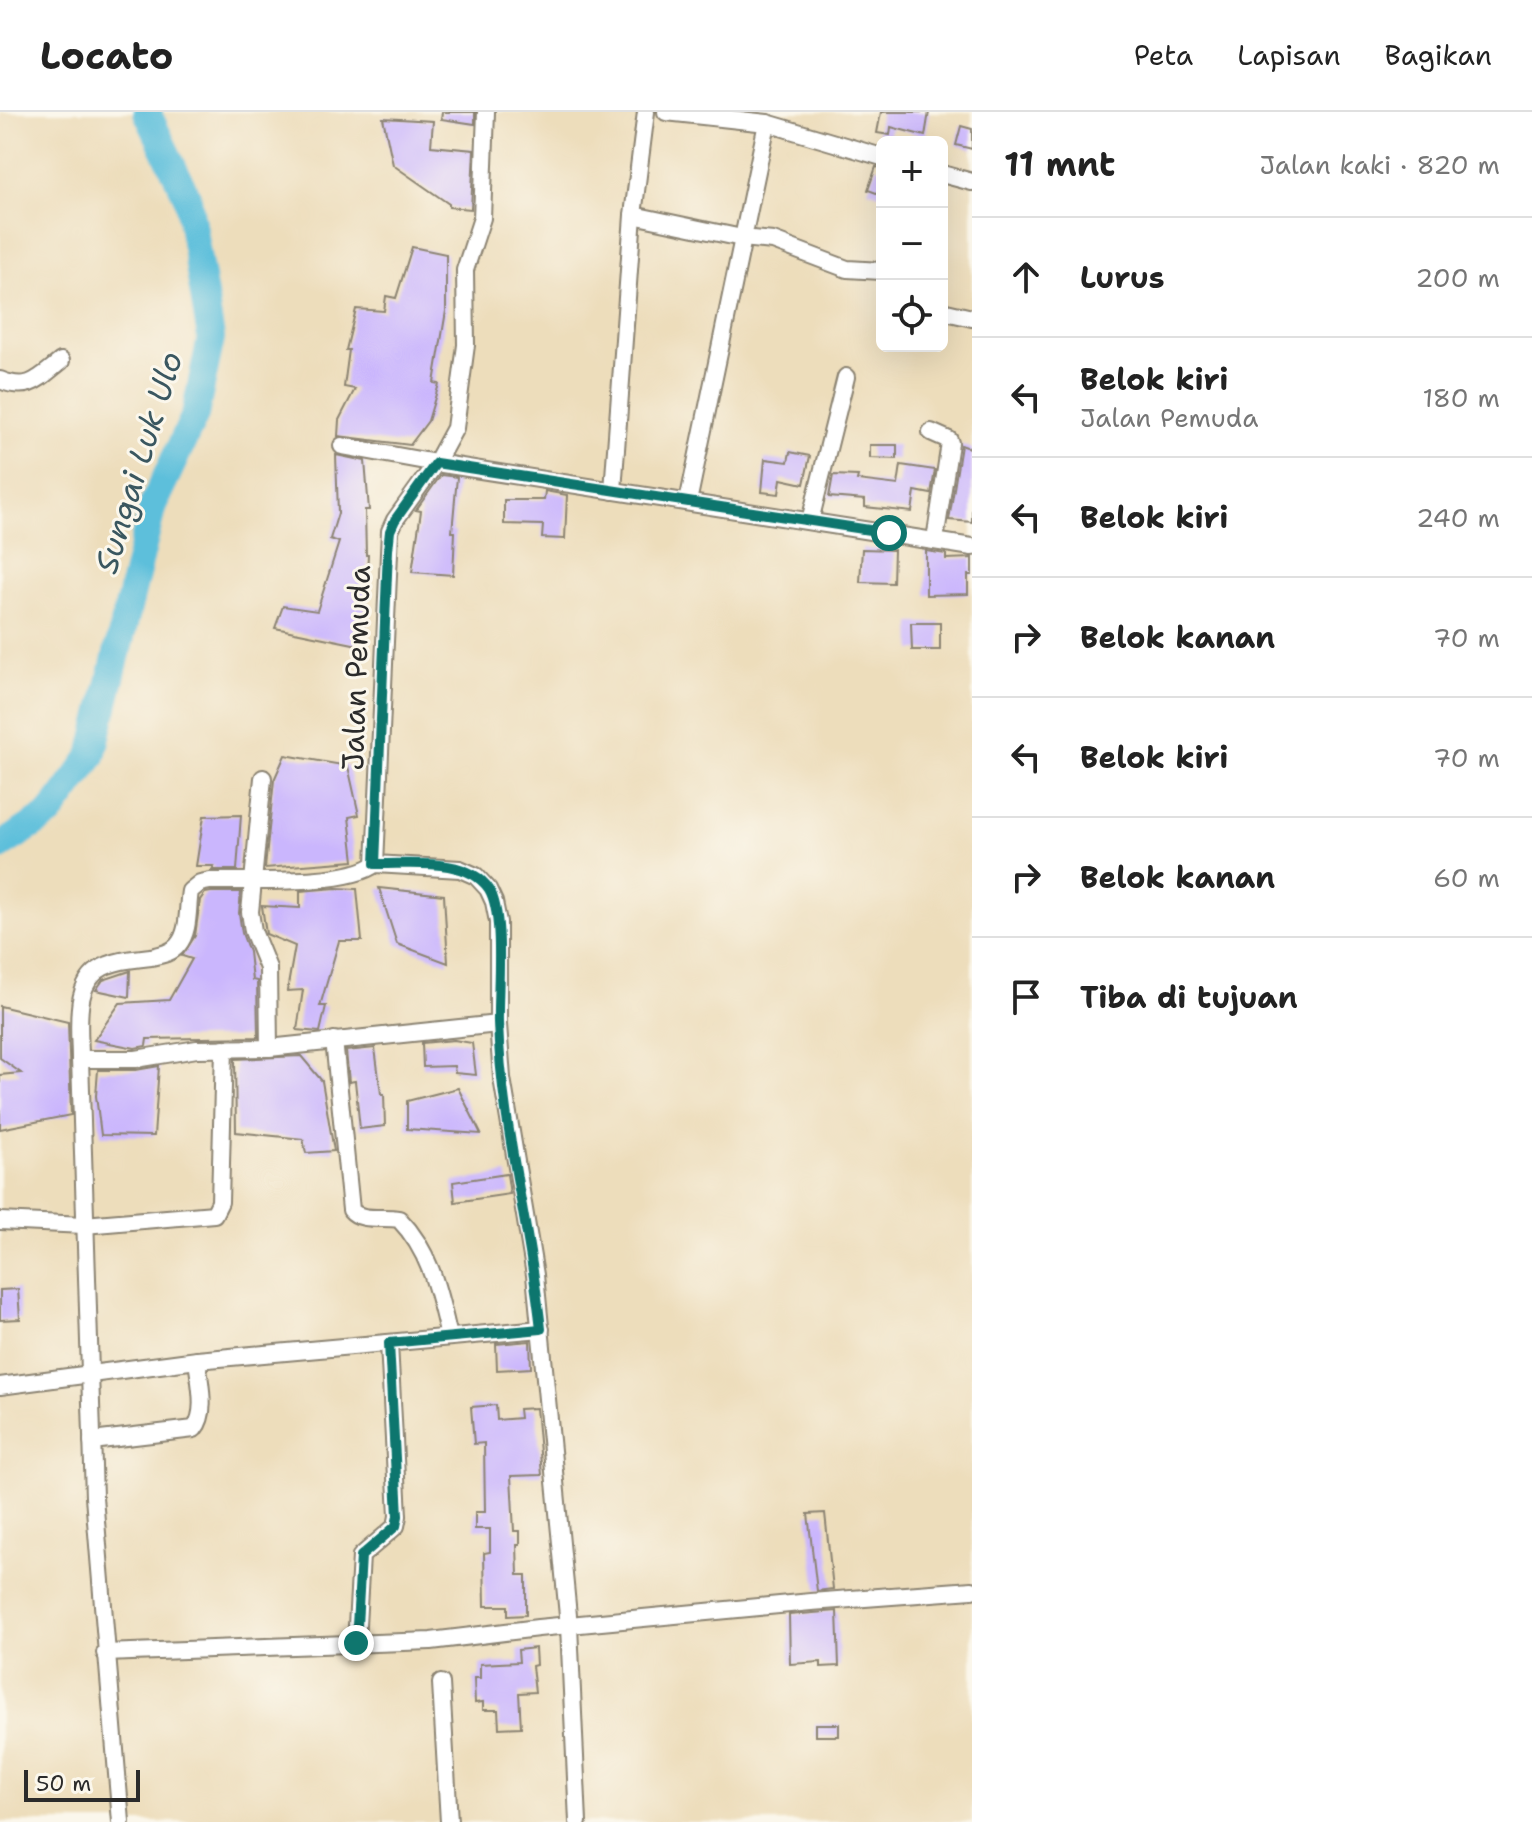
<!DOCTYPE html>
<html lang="id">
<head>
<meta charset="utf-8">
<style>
  :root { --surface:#fff; --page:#f6f6f6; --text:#222; --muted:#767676; --line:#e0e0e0 }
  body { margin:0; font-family:"Shantell Sans",sans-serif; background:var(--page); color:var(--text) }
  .controls { position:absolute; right:24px; top:24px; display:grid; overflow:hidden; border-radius:12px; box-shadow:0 8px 32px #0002 }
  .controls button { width:72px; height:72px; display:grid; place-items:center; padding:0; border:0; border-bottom:2px solid var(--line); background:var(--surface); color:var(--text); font:40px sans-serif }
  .scale { position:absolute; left:24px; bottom:20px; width:116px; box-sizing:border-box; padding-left:8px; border:4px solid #2b2b2b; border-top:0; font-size:22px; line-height:28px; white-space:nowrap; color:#2b2b2b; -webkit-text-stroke:6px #fbf7ec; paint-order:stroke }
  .stop { position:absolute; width:24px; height:24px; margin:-18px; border:6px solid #0f766e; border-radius:50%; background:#fff }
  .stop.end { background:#0f766e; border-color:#fff; box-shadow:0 2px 8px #0008 }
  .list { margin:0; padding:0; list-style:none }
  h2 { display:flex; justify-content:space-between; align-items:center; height:104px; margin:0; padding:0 32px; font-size:34px }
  h2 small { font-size:26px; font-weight:400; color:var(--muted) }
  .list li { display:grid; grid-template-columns:52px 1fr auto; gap:24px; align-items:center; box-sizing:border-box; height:120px; padding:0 32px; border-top:2px solid var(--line) }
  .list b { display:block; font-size:30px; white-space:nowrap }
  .list p { margin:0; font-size:26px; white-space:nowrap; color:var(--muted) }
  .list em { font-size:26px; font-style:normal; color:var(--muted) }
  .icon { flex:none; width:44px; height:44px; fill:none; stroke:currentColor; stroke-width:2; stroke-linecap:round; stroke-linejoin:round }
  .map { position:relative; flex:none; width:972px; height:1710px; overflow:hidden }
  header { display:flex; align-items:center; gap:48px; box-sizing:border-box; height:112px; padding:0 40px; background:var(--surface); border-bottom:2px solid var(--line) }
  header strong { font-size:38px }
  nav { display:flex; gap:44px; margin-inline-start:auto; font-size:28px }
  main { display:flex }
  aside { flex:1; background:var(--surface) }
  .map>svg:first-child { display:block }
</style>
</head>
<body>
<header>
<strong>Locato</strong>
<nav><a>Peta</a><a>Lapisan</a><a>Bagikan</a></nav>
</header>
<main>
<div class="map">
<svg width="972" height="1710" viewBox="0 0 972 1710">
  <rect width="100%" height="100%" fill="#fbf7ec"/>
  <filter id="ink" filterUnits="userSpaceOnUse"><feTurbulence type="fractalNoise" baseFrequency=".0125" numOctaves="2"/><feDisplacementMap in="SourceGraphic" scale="16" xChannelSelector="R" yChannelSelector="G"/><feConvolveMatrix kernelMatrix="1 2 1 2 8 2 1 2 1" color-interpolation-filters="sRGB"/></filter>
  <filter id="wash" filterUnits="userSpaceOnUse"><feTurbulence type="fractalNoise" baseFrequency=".006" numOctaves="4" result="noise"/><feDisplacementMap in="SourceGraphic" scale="32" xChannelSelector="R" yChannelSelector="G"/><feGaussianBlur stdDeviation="1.8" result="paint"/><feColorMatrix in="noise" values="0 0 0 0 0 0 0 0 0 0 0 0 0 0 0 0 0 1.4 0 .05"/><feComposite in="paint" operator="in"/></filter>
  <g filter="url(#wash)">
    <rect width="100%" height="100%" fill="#edddbb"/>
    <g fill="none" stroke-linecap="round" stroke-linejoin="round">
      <polyline stroke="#5dbfdb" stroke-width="28" points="0,734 50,702 92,644 153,393 195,303 211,226 188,87 147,0"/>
    </g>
    <g id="blocks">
      <g fill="#cab6fd">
        <polygon points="442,0 475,0 475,12 441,7"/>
        <polygon points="881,0 929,0 925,24 891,15 890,23 877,21"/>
        <polygon points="383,6 433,9 431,34 474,38 471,97 449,95 449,92 393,53"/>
        <polygon points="961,14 972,17 972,37 956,33"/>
        <polygon points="876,55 882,56 882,83 868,78"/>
        <polygon points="412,135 446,142 446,199 434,271 439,272 428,309 410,333 338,324 339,308 355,277 344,275 349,238 346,238 356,197 384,199 386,184 396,186"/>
        <polygon points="870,333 897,333 897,347 870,346"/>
        <polygon points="961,333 972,337 972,410 949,408"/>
        <polygon points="790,340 810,344 804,372 781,367 779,382 762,380 765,347 788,350"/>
        <polygon points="336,343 365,349 369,398 365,398 366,443 368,443 363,534 275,516 283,494 317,499 339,430 330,427 338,401"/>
        <polygon points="901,353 935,358 931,382 915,379 912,400 865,395 865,388 829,385 833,363 858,364 857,368 898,373"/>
        <polygon points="441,363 457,365 452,420 455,420 453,463 412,460 421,399 416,398"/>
        <polygon points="545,379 567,383 565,427 542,426 543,413 504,412 504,388 544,388"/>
        <polygon points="862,437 894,438 893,471 860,470"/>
        <polygon points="926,439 946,442 946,447 972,446 972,463 968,463 968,482 926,483"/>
        <polygon points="911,511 940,511 940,538 912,538"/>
        <polygon points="285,643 348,654 359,703 349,705 354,749 265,756 274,668"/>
        <polygon points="241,703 237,758 212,758 214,754 196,754 204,704"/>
        <polygon points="336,776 357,777 362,829 339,829 320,894 326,894 320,920 297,918 303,878 287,879 295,834 266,822 262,794 300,796 300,779"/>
        <polygon points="379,776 444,783 448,851 397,832"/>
        <polygon points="211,780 241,780 239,801 242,821 249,840 252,868 257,869 258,925 147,927 146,934 135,936 94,928 120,891 169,888 192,847 182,844 195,824 200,788 205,781"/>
        <polygon points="130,859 129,885 96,878 103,868"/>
        <polygon points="0,894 68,910 71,1003 0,1017 0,963 21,961 0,946"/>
        <polygon points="454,928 472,931 476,963 455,961 454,954 423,955 422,931"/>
        <polygon points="375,936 381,982 384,982 385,1014 360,1017 355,969 349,970 346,939"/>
        <polygon points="301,944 322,969 334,1039 306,1041 303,1027 236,1020 235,947"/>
        <polygon points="159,954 154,1024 101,1023 96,984 98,958 136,958"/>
        <polygon points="458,976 481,1022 407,1017 407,989"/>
        <polygon points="507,1062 510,1082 455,1090 453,1070"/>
        <polygon points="18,1177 20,1207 0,1208 0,1178"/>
        <polygon points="530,1229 531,1256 497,1258 496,1232"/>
        <polygon points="496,1293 497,1308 520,1306 519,1297 536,1296 542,1363 511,1364 514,1419 520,1419 520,1433 517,1433 518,1463 526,1463 526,1503 508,1504 508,1494 485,1494 484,1441 490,1440 490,1417 475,1417 475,1400 485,1400 484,1331 474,1332 471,1295"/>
        <polygon points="825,1401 833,1477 817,1479 808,1402"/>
        <polygon points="837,1499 839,1554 821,1555 821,1550 790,1552 789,1503"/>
        <polygon points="535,1536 536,1553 532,1554 535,1580 519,1581 521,1615 499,1616 498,1598 483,1598 483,1590 475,1591 474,1566 480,1566 480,1552 519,1550 518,1538"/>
        <rect x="815" y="1612" width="24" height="12"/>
      </g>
    </g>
  </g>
  <g filter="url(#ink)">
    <use href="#blocks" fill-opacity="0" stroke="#8c8473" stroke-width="2"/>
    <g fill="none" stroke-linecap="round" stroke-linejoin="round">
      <defs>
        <g id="minor">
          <polyline points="666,0 767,11 882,45"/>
          <polyline points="942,62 972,70"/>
          <polyline points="633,103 742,126 773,129 847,157 882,159"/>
          <polyline points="942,199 972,206"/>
          <path d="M0,268C29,280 38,267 61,249"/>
          <polyline points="931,320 949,328 950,331 935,428"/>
          <polyline points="342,334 436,351 972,435"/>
          <polyline points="613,379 633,103 646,0"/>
          <polyline points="688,390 767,11"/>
          <polyline points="810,409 846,265"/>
          <polyline points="263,666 250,800 253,819 268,856 269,936"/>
          <polyline points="375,752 390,419 395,408 436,351 455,316 466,233 465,158 482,106 486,0"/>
          <path d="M334,928L351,1098C361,1110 383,1104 399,1107C431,1140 439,1182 449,1225"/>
          <polyline points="80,947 136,947 197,937 269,936 498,912"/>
          <polyline points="0,1109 84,1113 214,1102 220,1090 224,936"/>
          <polyline points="0,1274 197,1248 541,1217"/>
          <path d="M92,1329L194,1317C208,1301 199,1268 197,1248"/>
          <polyline points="356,1531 361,1444 396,1414 398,1404 389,1231"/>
          <polyline points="105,1541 431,1529 538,1516 811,1490 972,1478"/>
          <polyline points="441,1571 449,1710"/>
          <path d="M121,1710L94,1385L80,947C80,915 71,867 108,853C122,847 136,847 151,845C161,843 172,841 178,833C190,819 187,796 190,779L200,771L210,769C248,768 347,774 375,752L460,757L476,764L488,777L494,790L498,810V912L502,966L535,1163L569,1514L578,1710"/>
        </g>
      </defs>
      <use href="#minor" stroke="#8c8473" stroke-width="20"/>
      <use href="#minor" stroke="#fff" stroke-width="16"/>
    </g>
  </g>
  <g fill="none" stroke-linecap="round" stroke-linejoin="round" filter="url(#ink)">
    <path stroke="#0f766e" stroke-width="10" d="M356,1531L361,1444L396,1414L398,1404L389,1231L541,1217C530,1114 501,1013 498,910C497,877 505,804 489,777C467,744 409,753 375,752L388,438L390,419L395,408L436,351L889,421"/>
  </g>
  <g text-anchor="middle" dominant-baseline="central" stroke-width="6" stroke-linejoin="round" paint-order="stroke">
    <g font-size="30" fill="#2b2b2b" stroke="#fbf7ec">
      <text transform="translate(356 556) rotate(-88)">Jalan Pemuda</text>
    </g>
    <g font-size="32" font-style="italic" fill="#3a5760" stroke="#fbf7ec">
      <text transform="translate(138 350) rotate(-73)">Sungai Luk Ulo</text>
    </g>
  </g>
</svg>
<div class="controls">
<button>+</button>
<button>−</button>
<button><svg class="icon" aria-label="locate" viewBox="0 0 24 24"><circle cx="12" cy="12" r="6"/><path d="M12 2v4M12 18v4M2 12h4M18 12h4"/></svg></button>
</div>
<div class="scale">50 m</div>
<div class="stop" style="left:889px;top:421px"></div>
<div class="stop end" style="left:356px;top:1531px"></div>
</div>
<aside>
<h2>11 mnt<small>Jalan kaki · 820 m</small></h2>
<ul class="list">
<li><svg class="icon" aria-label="ahead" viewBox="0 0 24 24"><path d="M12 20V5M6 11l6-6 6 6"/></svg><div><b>Lurus</b></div><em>200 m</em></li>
<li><svg class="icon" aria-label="left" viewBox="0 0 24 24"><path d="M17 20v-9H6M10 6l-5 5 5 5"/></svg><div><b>Belok kiri</b><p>Jalan Pemuda</p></div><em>180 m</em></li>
<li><svg class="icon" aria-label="left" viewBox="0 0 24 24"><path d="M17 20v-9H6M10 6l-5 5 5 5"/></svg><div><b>Belok kiri</b></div><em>240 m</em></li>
<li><svg class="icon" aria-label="right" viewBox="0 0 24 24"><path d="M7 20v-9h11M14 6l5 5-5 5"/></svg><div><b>Belok kanan</b></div><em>70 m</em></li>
<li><svg class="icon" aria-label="left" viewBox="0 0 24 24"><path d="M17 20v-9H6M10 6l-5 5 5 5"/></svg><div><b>Belok kiri</b></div><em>70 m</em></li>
<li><svg class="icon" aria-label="right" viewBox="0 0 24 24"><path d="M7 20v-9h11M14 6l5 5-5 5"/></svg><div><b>Belok kanan</b></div><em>60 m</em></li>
<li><svg class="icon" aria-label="arrive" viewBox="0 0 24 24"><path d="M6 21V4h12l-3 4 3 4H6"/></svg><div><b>Tiba di tujuan</b></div></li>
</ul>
</aside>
</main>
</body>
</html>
